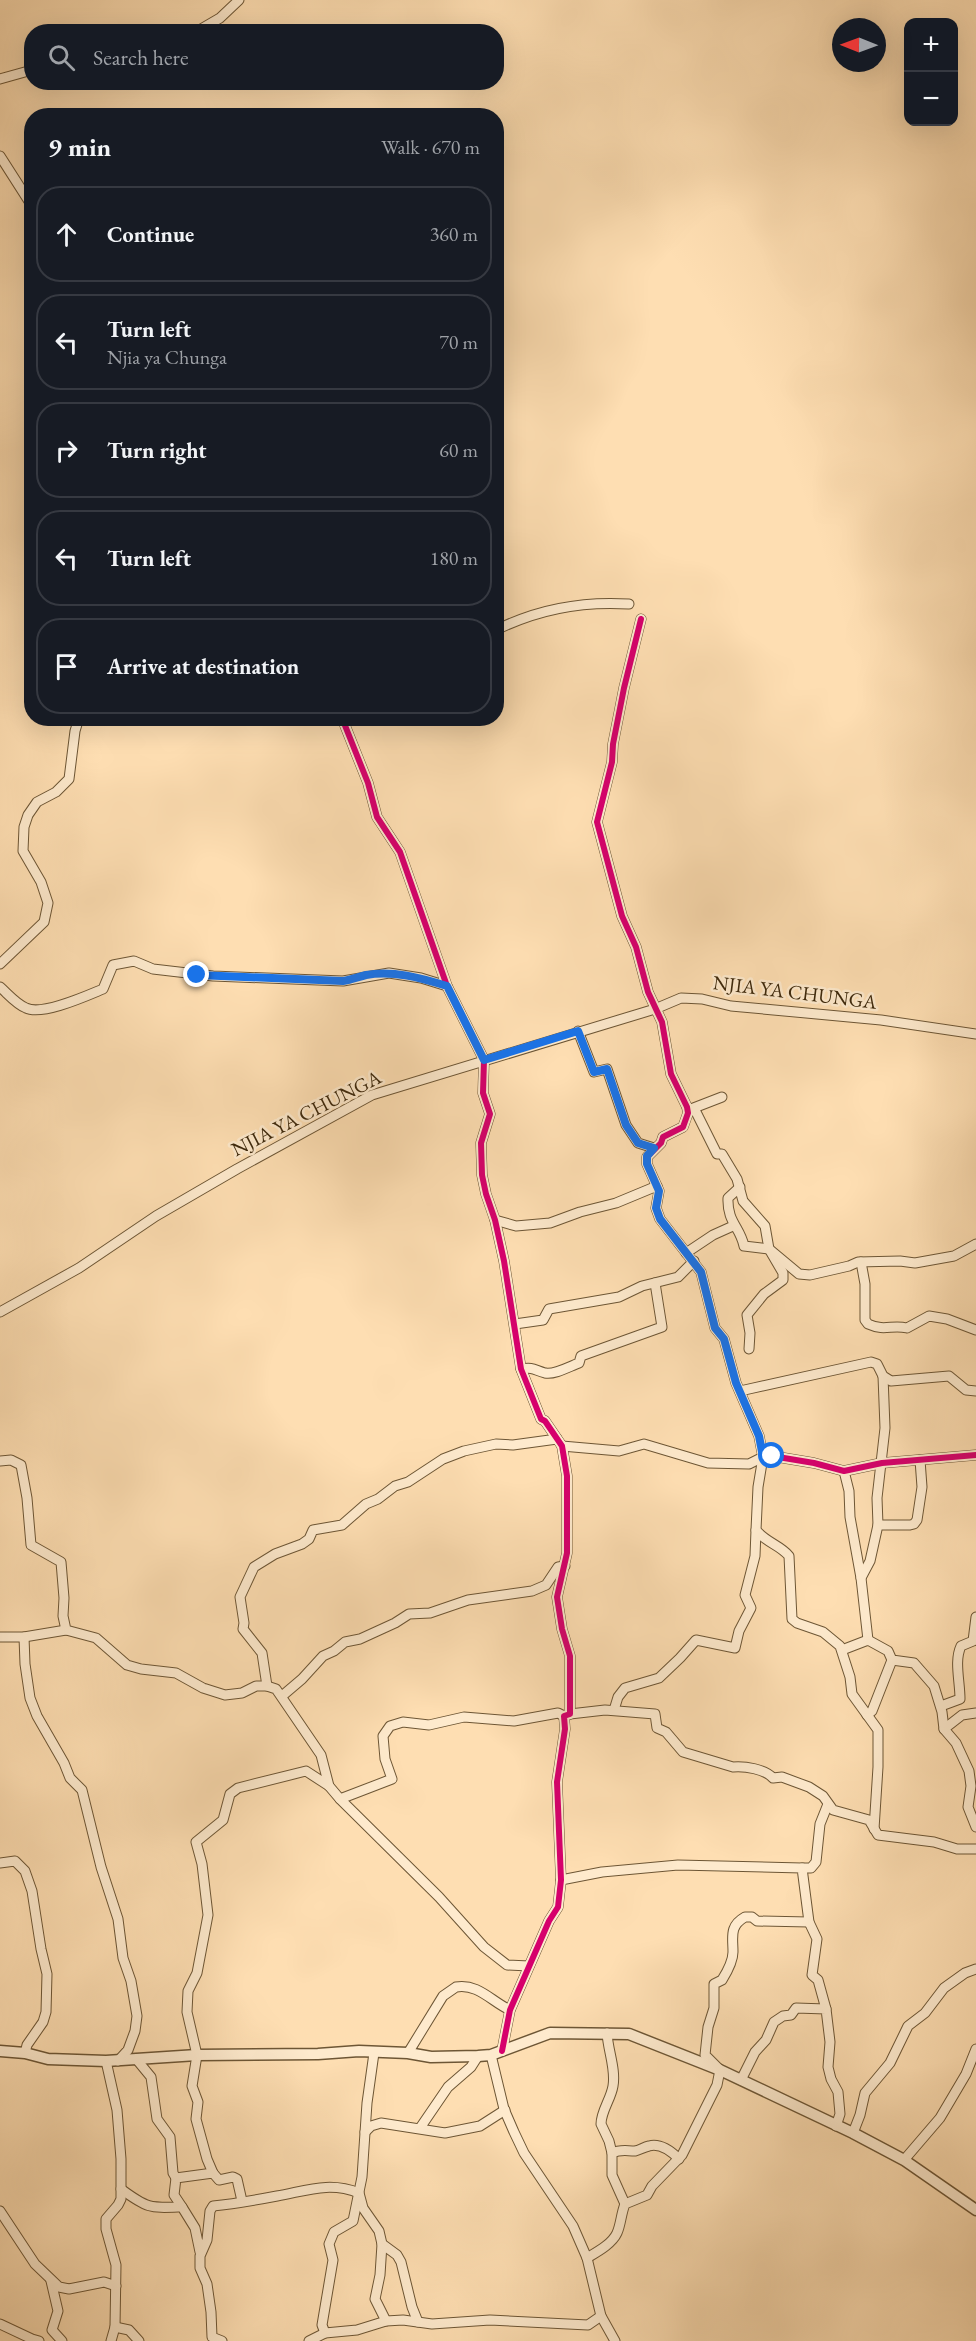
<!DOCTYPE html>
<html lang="en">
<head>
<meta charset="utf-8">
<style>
  :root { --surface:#171b24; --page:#20242c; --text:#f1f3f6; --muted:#9ea1a6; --line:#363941 }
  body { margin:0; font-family:"EB Garamond",serif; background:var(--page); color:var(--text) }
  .controls { position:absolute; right:18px; top:18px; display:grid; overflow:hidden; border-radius:12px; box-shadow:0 6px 24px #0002 }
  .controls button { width:54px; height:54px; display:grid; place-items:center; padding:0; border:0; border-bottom:2px solid var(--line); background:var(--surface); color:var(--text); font:30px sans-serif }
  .compass { position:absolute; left:832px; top:18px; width:54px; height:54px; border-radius:50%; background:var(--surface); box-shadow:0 6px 24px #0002; rotate:271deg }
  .stop { position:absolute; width:18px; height:18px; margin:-14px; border:4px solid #1a73e8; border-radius:50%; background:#fff }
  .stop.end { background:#1a73e8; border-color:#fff; box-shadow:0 2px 6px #0008 }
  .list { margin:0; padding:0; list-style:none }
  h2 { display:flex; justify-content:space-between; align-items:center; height:78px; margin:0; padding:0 24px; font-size:26px }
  h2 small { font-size:20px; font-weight:400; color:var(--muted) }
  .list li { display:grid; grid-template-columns:39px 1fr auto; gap:18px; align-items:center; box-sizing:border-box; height:96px; margin:0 12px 12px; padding:0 12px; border:2px solid var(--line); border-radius:24px }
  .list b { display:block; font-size:22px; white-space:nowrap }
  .list p { margin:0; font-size:20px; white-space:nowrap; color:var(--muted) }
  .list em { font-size:20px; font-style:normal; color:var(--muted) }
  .icon { flex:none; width:33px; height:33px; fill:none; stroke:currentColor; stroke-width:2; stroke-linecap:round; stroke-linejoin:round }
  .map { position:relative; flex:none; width:976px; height:2341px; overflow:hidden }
  .search { position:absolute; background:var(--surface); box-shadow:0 6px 24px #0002; left:24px; top:24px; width:480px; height:66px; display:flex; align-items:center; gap:15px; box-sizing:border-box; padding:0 21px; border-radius:24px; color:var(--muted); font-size:22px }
  .panel { position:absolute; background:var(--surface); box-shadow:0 6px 24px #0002; left:24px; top:108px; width:480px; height:618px; border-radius:24px }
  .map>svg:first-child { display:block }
</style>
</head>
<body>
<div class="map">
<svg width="976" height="2341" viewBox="0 0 976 2341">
  <rect width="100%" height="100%" fill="#fedeb2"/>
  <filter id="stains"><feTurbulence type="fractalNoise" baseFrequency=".00333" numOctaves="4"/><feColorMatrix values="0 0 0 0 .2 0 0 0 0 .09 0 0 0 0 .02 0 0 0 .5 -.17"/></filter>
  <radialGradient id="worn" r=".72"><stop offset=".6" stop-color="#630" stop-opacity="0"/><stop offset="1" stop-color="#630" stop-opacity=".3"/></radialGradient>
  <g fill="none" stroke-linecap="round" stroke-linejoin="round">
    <defs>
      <g id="minor">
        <polyline points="196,32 220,18 239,0"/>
        <polyline points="0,79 32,70"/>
        <polyline points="0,156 32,206"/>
        <polyline points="641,619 624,688 613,744 612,762 597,822 622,916 636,947 648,992 662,1022 671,1074 687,1107 688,1113 683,1127 663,1137 661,1143 647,1157 647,1164 659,1191 656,1208 660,1219 701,1272 715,1328 724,1339 736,1383 759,1436 763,1457 772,1456 814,1463 844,1471 882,1463 976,1455"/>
        <path d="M496,630C538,609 583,601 629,604"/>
        <polyline points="342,718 368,783 377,817 400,852 447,986 484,1060 483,1093 490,1114 481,1143 482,1175 486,1194 495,1220 504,1261 521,1369 541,1419 545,1421 562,1446 567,1476 567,1553 557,1597 562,1629 570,1656 570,1714 564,1716 565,1729 557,1782 561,1880 558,1907 549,1921 510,2010 502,2051"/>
        <polyline points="0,964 44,922 48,903 41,882 23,851 24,827 28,815 37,802 56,792 69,779 75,731 79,718"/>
        <path d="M0,987C8,994 16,1004 26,1008C42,1016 86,996 103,989L113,965L134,961L153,969L213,976L343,981L389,973L421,978L447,986"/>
        <polyline points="578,1031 594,1072 607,1069 626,1125 638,1143 654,1148"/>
        <polyline points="687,1107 696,1112 717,1154 722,1154 737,1179 743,1201 765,1226 769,1249 783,1273 783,1280 764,1294 747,1315 750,1333 749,1349"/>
        <polyline points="691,1109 722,1097"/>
        <path d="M740,1187L728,1198C727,1222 740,1227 744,1246L769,1249L799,1274L810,1275L849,1266L858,1262L900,1261L915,1263L954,1256L976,1244"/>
        <polyline points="495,1220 516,1226 550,1223 580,1212 616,1203 657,1186"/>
        <polyline points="686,1253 713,1235 733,1226"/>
        <path d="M861,1262L865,1284V1320L868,1324C886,1332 891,1324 907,1328L929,1316L947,1319L976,1330"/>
        <polyline points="0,1312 79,1268 156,1216 237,1169 372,1095 655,1009 681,998 702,999 731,1006 881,1020 976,1034"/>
        <polyline points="515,1324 543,1320 549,1309 619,1297 642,1286 678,1277 694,1261"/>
        <path d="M521,1369C534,1367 534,1370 545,1373C555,1375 570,1366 579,1363L581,1356L662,1327L655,1283"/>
        <polyline points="740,1391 871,1362 877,1364 883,1376 891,1381 949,1376 966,1390 976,1391"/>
        <polyline points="562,1446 619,1451 644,1444 708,1463 749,1464 763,1457"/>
        <path d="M763,1457L758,1487L756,1530C765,1542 780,1545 789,1556L792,1619L797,1623L823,1632L840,1646L850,1677L852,1694L878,1730V1767L874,1829"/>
        <polyline points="0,1461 11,1460 21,1465 27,1498 31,1545 61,1562 64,1598 63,1616 66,1630 96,1638 127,1665 141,1669 176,1673 203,1688 225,1695 242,1693 256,1686 267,1686 276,1689 321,1755 329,1786 340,1799 439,1897 484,1947 507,1965 529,1966"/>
        <polyline points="844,1471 849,1491 850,1517 861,1578"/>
        <polyline points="878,1525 877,1498 885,1428 883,1376"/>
        <polyline points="0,1637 24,1637 66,1630"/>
        <polyline points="24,1637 25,1664 30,1698 37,1716 64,1763 70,1778 82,1790 101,1867 118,1919 123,1958 131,1981 137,2016 135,2031 128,2050 118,2061"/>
        <polyline points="868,1640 861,1578 870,1561 878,1525 910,1525 914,1524 917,1520 922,1487 920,1460"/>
        <polyline points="842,1650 868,1640 888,1651 892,1660 914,1663 934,1686 942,1712 944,1729 956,1743 969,1771 971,1786 968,1807 976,1827"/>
        <polyline points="267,1686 262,1653 243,1629 244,1623 240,1597 254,1567 275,1554 302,1544 309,1539 313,1530 342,1525 366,1504 378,1499 395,1486 408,1482 443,1459 464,1451 496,1444 513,1445 557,1439"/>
        <polyline points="282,1696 302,1679 323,1656 334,1651 345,1642 360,1639 395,1623 409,1614 430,1613 468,1600 532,1591 546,1585 558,1567 565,1566"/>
        <path d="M941,1706L960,1699C960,1681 954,1661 961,1646L973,1641L976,1617"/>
        <polyline points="614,1710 618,1697 625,1688 659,1678 680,1658 696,1640 735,1648 739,1631 751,1608 745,1595 755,1556 756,1530"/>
        <path d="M570,1714L605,1710L655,1714L657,1728L666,1732L683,1752L733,1767C745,1766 765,1769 773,1778L782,1777L809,1787L823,1796L833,1810L869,1820L878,1835L934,1842L957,1849H976"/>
        <polyline points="867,1715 872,1711 892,1660"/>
        <polyline points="944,1729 962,1715 976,1713"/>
        <polyline points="340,1799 392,1779 385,1759 383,1736 390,1726 403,1722 429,1725 464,1717 514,1721 558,1713 564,1716"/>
        <polyline points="0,1863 15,1861 25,1871 32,1891 41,1949 47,1974 46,2012 43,2022 27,2045 25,2053"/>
        <polyline points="802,1868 811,1868 816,1862 820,1824 828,1804"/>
        <polyline points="561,1880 602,1872 678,1865 802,1868 809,1922 817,1939 812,1975 818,1980 826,2009"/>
        <path d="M607,2033C608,2051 616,2069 613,2086C611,2099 601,2111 601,2124L609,2141L612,2153"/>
        <path d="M408,2053L443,1996L456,1987C478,1983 492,2002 510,2010"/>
        <polyline points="491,2055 504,2109 514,2132 524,2153 573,2226 587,2258 601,2316 615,2341"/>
        <polyline points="137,2060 151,2077 157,2119 170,2137 173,2173 176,2178"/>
        <polyline points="106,2061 117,2110 121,2159 121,2199 118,2205 106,2219 106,2229 116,2265 115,2327 111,2341"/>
        <polyline points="741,2080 755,2052 766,2040 774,2022 783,2016 791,2015 796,2008 826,2009 830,2042 828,2067 831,2079 838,2092 840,2114 836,2126"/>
        <polyline points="420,2128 448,2087 471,2067 478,2056"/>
        <polyline points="365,2132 371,2126 381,2123 445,2133 480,2126 505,2110"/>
        <polyline points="853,2133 860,2115 865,2093 890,2063 908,2026 925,2013 944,1988 965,1973 976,1969"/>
        <polyline points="904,2160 940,2118 966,2074 976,2049"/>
        <polyline points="213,2173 207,2159 196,2119 198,2102 192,2086 197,2055 187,2012 188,1991 197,1973 208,1915 202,1864 196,1842 223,1820 230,1794 238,1788 306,1771 329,1786"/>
        <path d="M121,2189C148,2209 150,2208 182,2207L195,2228L200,2252"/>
        <path d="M625,2204L612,2175V2153C621,2149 626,2151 635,2151C640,2150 644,2147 649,2146C660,2143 671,2151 679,2159"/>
        <polyline points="182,2207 174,2195 176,2178 213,2173 219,2180 233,2177 237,2179 242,2201"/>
        <polyline points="0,2211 35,2264 59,2287 69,2289 104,2282 116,2286"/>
        <polyline points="382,2244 397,2255 401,2262 412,2307 418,2322"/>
        <path d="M587,2258C597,2252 612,2244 617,2233C621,2224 621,2214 625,2204L647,2195L652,2186L682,2155L717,2085L720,2070L705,2055L708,2027L714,2008V1984L722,1980C727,1972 733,1962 733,1952C733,1937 729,1926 745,1917H752L757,1921L809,1922"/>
        <polyline points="51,2281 58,2311 52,2330 62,2341"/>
        <polyline points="0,2324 32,2339 39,2341"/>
        <polyline points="115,2327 129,2330 139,2341"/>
        <polyline points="325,2333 322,2325 333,2260 329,2244 334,2232 353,2221 362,2177 367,2103 374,2053"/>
        <path d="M222,2341L212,2337L211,2312L207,2284L200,2268V2256L207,2240L210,2211L213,2206C234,2204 256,2200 277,2196C306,2191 329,2181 359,2193L363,2208L379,2231L382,2244L380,2275L375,2299L386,2321"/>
        <polyline points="309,2341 325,2333 357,2330 386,2321 403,2320 432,2324 490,2320 588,2325 601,2316"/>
      </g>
      <polyline id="tertiary" points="0,2051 25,2053 48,2059 106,2061 197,2055 318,2054 359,2051 408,2053 431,2057 478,2056 491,2055 550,2033 629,2034 720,2070 853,2133 904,2160 976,2210"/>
    </defs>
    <use href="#minor" stroke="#6d5635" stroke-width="11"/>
    <use href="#tertiary" stroke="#6d5635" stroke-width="13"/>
    <use href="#minor" stroke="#feeacd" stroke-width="9"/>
    <use href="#tertiary" stroke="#feeacd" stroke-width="10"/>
    <defs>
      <g id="cycleway">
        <polyline points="641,619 624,688 613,744 612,762 597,822 622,916 636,947 648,992 662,1022 671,1074 687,1107 688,1113 683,1127 663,1137 661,1143 647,1157 647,1164 659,1191 656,1208 660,1219 701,1272 715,1328 724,1339 736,1383 759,1436 763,1457 772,1456 814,1463 844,1471 882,1463 976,1455"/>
        <polyline points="342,718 368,783 377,817 400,852 447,986 484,1060 483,1093 490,1114 481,1143 482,1175 486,1194 495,1220 504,1261 521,1369 541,1419 545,1421 562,1446 567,1476 567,1553 557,1597 562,1629 570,1656 570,1714 564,1716 565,1729 557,1782 561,1880 558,1907 549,1921 510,2010 502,2051"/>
      </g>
    </defs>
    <use href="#cycleway" stroke="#feeacd" stroke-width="10"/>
    <use href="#cycleway" stroke="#d6006c" stroke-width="6"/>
  </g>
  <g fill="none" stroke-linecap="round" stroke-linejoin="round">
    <path stroke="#1a73e8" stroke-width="8" d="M197,975L343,981C351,980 358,977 366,975C393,970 421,978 447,986L484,1060L578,1031L594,1072L607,1069L626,1125L638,1143L654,1148L647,1156V1164L659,1191L656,1208L660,1219L701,1272L715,1328L724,1339L736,1383L759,1436L763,1457L772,1456"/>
  </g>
  <g text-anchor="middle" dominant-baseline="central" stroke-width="5" stroke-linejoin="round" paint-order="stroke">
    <g font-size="20" fill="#3d280b" stroke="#feeacd">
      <text transform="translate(795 992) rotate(7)">NJIA YA CHUNGA</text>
      <text transform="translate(306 1113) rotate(-27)">NJIA YA CHUNGA</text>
    </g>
  </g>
  <rect width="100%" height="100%" filter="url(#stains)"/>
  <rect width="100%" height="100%" fill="url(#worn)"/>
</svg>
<div class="controls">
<button>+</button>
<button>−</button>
</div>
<svg class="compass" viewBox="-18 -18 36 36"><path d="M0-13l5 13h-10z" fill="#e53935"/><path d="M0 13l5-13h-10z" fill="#9ea1a6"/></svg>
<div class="stop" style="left:772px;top:1456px"></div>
<div class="stop end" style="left:197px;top:975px"></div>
<div class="search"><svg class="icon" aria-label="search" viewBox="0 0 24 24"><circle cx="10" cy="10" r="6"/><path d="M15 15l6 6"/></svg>Search here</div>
<section class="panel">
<h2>9 min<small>Walk · 670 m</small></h2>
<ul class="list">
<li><svg class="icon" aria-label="ahead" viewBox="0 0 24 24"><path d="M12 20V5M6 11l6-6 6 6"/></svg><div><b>Continue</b></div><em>360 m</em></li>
<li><svg class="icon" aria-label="left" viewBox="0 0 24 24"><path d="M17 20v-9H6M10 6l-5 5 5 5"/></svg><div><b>Turn left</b><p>Njia ya Chunga</p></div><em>70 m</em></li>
<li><svg class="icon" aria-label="right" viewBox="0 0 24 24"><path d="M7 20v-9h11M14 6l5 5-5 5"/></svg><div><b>Turn right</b></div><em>60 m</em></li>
<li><svg class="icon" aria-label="left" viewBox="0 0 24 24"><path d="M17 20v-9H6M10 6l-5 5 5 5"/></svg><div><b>Turn left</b></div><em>180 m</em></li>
<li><svg class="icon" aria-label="arrive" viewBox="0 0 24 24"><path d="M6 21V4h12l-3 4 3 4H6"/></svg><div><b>Arrive at destination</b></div></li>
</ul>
</section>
</div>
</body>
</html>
